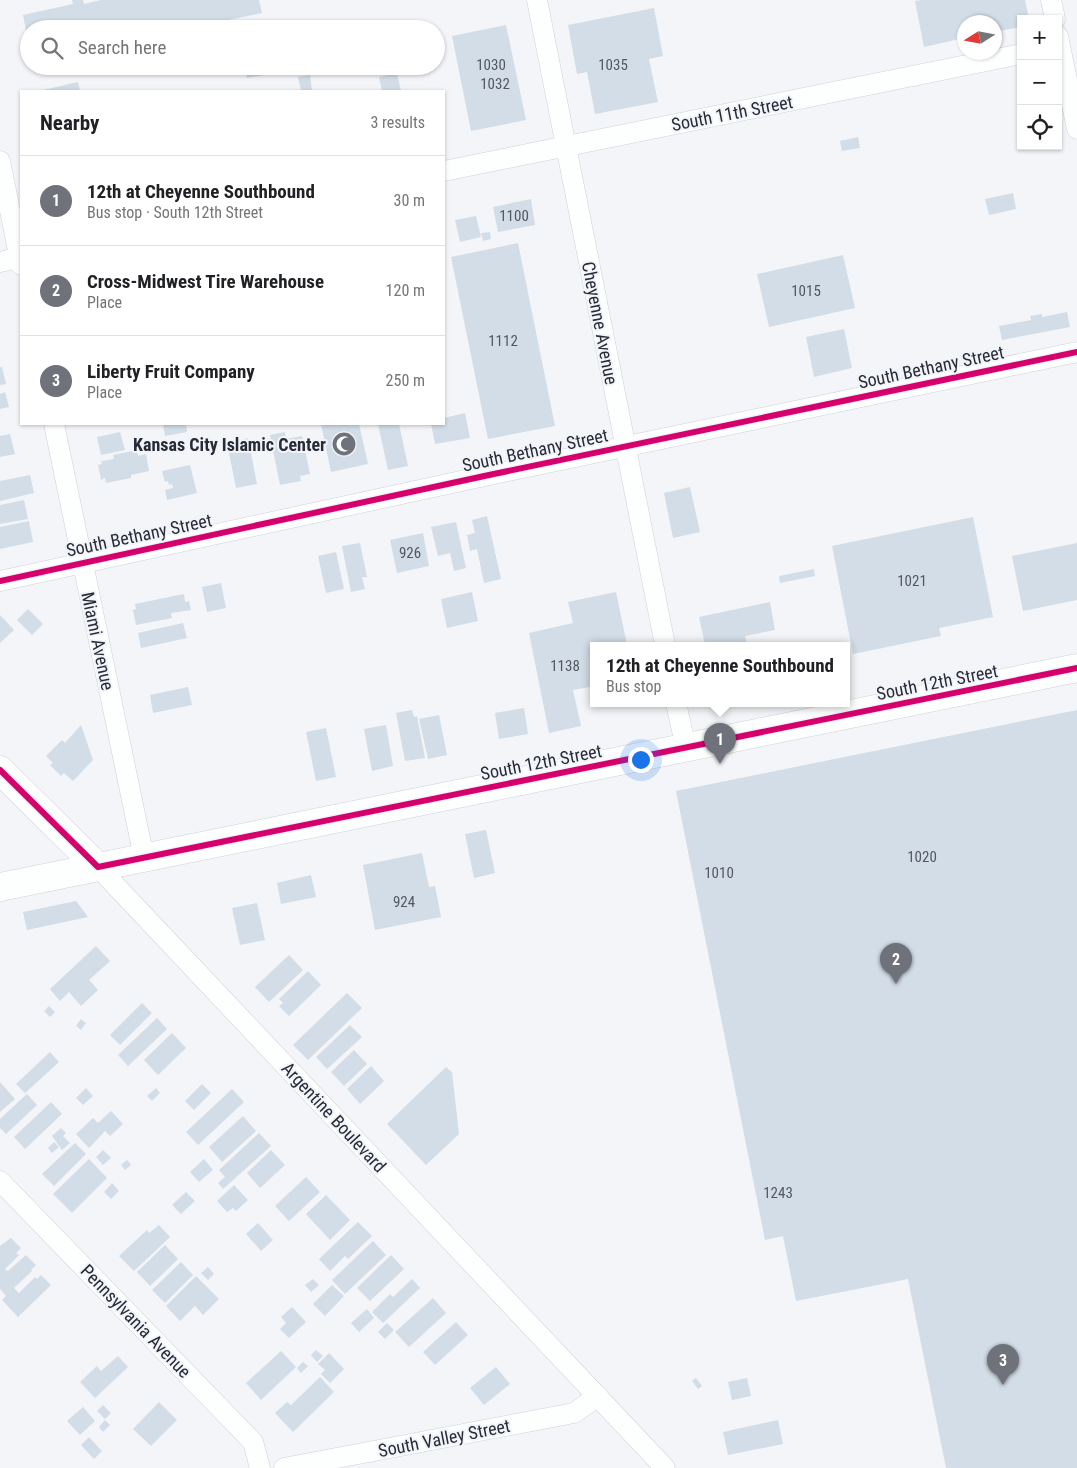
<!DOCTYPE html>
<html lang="en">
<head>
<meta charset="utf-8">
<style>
  :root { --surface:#fff; --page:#f6f6f6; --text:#202124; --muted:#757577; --line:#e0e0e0; --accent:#6f727a }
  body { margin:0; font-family:"Roboto Condensed",sans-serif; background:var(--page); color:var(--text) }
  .controls { position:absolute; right:15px; top:15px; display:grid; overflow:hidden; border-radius:0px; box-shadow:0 1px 4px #0004 }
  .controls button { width:45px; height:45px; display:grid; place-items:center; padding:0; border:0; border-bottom:1px solid var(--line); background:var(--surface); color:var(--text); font:25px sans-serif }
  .compass { position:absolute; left:957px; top:15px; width:45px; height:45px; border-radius:50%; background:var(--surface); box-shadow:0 1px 4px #0004; rotate:259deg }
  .you { position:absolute; left:640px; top:759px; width:18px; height:18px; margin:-12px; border:4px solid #fff; border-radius:50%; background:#1a73e8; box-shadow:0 0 0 8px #1a73e833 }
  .badge { display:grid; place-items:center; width:32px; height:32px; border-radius:50%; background:var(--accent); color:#fff; font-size:16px; font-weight:700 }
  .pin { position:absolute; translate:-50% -41px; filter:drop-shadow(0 1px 2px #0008) }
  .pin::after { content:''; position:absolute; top:26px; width:18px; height:15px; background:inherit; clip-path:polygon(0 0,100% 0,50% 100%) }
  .popup { position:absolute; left:590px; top:642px; width:260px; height:65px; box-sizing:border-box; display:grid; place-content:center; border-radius:0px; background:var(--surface); filter:drop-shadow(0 1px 4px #0005); font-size:16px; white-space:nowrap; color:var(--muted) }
  .popup b { font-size:19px; color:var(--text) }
  .popup::after { content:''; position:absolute; left:50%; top:100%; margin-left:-10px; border:10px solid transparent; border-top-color:var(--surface) }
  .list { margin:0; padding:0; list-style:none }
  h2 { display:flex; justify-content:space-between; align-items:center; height:65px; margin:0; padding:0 20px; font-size:21px }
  h2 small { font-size:16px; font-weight:400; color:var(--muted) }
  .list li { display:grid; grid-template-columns:32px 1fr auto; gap:15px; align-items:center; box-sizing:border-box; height:90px; padding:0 20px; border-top:1px solid var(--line) }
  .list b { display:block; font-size:19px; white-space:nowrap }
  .list p { margin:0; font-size:16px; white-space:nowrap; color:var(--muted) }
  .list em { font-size:16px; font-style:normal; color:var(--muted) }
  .icon { flex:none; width:28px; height:28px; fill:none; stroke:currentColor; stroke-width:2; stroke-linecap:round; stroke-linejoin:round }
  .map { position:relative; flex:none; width:1077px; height:1468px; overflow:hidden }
  .search { position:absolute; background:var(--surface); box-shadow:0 1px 4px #0004; left:20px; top:20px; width:425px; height:55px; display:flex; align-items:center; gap:12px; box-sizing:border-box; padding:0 18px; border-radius:28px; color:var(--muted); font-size:19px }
  .panel { position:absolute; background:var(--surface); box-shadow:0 1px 4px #0004; left:20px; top:90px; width:425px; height:335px; border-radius:0px }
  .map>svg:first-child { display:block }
</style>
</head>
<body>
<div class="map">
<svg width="1077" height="1468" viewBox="0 0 1077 1468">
  <rect width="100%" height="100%" fill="#f4f5f8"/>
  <g fill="#d2dde7">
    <polygon points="72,0 83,0 84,4 101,0 259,0 262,13 185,29 117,29 116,27 106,29 29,29 28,40 23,15 73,4"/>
    <polygon points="921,0 1025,0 1029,19 1021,19 1021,27 994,32 994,22 964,22 964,38 924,47 915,1"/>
    <polygon points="654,8 663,56 649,59 658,102 595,114 587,72 577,74 568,25"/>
    <polygon points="506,25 526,120 471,131 452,36"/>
    <polygon points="253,66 268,66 270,74 247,78 245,68"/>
    <polygon points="397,73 401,91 382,91 379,77"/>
    <polygon points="310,75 312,91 301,91 298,77"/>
    <polygon points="78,82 80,91 43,91 43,90"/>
    <polygon points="858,137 860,148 842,151 840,141"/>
    <polygon points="1013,193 1016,209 989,215 985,199"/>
    <polygon points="531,199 535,225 498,232 493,207"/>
    <polygon points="476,216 481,237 460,242 455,220"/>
    <polygon points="490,232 491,239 483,241 481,233"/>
    <polygon points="518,243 555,426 488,439 451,257"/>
    <polygon points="843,255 855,308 769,327 757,274"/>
    <polygon points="1067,312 1070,327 1002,340 999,326 1031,320 1030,316 1042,314 1042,317"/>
    <polygon points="844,329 852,368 814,377 806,337"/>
    <polygon points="0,367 2,367 6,384 0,385"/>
    <polygon points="5,392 9,407 0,409 0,394"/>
    <polygon points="465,413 470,438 435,444 431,424 444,424 444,418"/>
    <polygon points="163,424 186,424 187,432 165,436"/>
    <polygon points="321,424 359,424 368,464 331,472"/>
    <polygon points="378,424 399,424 408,466 388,470"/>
    <polygon points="120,432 125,450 101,455 97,437"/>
    <polygon points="285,432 286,439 302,436 310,474 300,476 301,481 280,485 270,435"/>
    <polygon points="10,434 15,454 0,457 0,436"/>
    <polygon points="248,438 257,484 236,488 227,443"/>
    <polygon points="137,450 138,456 146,454 149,471 131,475 131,478 106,483 105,478 101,480 98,465 102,464 101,461 114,459 113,455"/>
    <polygon points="190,465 197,493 167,500 165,490 173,488 172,484 169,485 168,481 165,482 162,471"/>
    <polygon points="30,475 34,493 0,501 0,481"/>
    <polygon points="690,487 700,532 673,538 664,493"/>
    <polygon points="24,500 28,519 0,524 0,505"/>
    <polygon points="487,516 501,579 484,583 477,549 470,551 467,535 475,533 472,520"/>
    <polygon points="973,517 993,617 939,628 941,636 853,654 832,546"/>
    <polygon points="29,521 33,542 0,549 0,527"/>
    <polygon points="456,522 466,568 454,571 450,553 438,556 431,527"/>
    <polygon points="423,533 429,566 397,573 390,540"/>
    <polygon points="360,543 367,577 362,577 365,589 351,592 342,546"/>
    <polygon points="1077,543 1077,600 1023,611 1012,556"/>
    <polygon points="336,552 344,589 326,593 318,556"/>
    <polygon points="814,569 815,576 780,583 779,576"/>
    <polygon points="221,583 226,608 207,612 202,587"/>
    <polygon points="472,592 478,621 447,628 441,599"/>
    <polygon points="616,592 627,645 594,645 594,686 573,690 581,726 549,733 529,633 573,623 568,602"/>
    <polygon points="184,594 185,602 189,601 191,610 171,613 172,618 136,625 133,610 136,609 135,604"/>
    <polygon points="770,602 775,630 745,636 747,644 754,642 754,645 705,645 699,617"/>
    <polygon points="28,609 43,624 32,635 17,620"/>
    <polygon points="0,615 14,630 0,643"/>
    <polygon points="183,623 187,638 141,648 138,633"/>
    <polygon points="188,687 192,705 153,713 150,695"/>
    <polygon points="524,708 528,734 499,739 495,713"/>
    <polygon points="412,710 414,717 417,716 425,758 405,761 396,713"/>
    <polygon points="1077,710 1077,1468 946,1468 908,1279 796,1301 783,1236 765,1240 676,791"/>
    <polygon points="439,715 447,755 428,759 419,719"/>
    <polygon points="81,725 93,760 73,781 64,773 61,776 50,765 53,763 46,756 62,740 65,743"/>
    <polygon points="386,725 393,766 372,771 364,729"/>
    <polygon points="326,728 336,777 316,781 306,732"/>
    <polygon points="486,830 495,873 474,878 465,834"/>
    <polygon points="422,853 429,887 435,886 441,917 375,930 363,865"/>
    <polygon points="311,875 316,897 281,904 277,883"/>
    <polygon points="76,901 88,917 27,930 23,912"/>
    <polygon points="257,903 265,940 240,945 232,908"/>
    <polygon points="96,946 110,961 89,980 98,990 81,1006 69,992 60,1001 50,989"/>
    <polygon points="289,955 303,970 269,1002 255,987"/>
    <polygon points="308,971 321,985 289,1016 279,1006 283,1003 279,999"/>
    <polygon points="347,993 362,1008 308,1060 293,1045"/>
    <polygon points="142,1003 152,1013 120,1045 110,1035"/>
    <polygon points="49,1006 55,1012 50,1017 44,1011"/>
    <polygon points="157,1018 167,1029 128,1066 118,1055"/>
    <polygon points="81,1019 86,1023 81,1030 76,1026"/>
    <polygon points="350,1025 362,1037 327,1069 316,1057"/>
    <polygon points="172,1033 186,1048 158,1075 144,1060"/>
    <polygon points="354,1050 367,1064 344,1086 331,1072"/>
    <polygon points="50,1052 59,1062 25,1093 16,1084"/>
    <polygon points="371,1066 384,1081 360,1104 347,1089"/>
    <polygon points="446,1067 452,1072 459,1134 426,1165 387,1124"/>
    <polygon points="0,1082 15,1099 0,1112"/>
    <polygon points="202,1084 211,1093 194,1110 185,1101"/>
    <polygon points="86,1088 93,1096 83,1105 76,1098"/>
    <polygon points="156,1088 160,1093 152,1101 147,1096"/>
    <polygon points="232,1089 244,1102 198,1145 186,1132"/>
    <polygon points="27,1094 37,1105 6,1134 0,1128 0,1119"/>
    <polygon points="51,1102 62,1114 25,1149 14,1137"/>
    <polygon points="111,1111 123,1124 110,1136 105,1131 89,1148 76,1134 93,1118 98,1123"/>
    <polygon points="243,1116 256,1131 222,1162 209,1147"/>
    <polygon points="61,1128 66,1133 63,1136 70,1143 62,1150 52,1136"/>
    <polygon points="259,1133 271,1146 223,1189 218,1183 225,1177 219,1170"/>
    <polygon points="54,1142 59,1147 52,1153 48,1148"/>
    <polygon points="75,1143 86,1154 54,1186 42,1174"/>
    <polygon points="103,1150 111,1158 103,1165 96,1157"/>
    <polygon points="271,1150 285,1165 260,1188 247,1173"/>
    <polygon points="89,1159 107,1178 72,1213 53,1194"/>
    <polygon points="204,1159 213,1170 199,1182 190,1172"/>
    <polygon points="127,1160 131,1165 125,1170 121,1165"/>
    <polygon points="306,1177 320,1192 289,1221 275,1206"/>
    <polygon points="112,1183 119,1191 111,1199 104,1192"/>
    <polygon points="234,1185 248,1200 236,1211 233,1208 227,1212 217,1201"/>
    <polygon points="186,1192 195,1201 181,1214 172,1205"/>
    <polygon points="326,1195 350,1220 330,1240 306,1214"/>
    <polygon points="358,1222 372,1236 348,1259 345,1256 330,1271 319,1259"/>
    <polygon points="258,1223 273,1240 261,1251 246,1234"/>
    <polygon points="159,1225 170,1237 134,1271 119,1256 147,1230 149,1233"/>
    <polygon points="11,1238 21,1248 16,1253 19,1255 5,1269 8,1271 26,1255 36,1265 31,1270 32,1271 14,1288 19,1293 35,1277 37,1279 41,1275 51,1285 18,1317 2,1300 6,1296 0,1289 0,1246"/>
    <polygon points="373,1241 386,1255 345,1294 332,1280"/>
    <polygon points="165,1245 178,1259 150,1286 137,1272"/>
    <polygon points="391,1255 404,1269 370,1301 357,1288"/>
    <polygon points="181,1262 193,1275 165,1303 152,1290"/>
    <polygon points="208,1267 214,1274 208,1280 201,1273"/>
    <polygon points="196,1276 219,1299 203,1315 195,1306 180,1321 166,1306"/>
    <polygon points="313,1279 319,1285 311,1292 305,1285"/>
    <polygon points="412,1279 420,1288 383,1323 372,1312 390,1294 393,1297"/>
    <polygon points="332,1285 344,1296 325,1316 313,1304"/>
    <polygon points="433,1298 446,1313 409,1347 395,1332"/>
    <polygon points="292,1307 306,1322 289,1338 280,1329 286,1323 281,1317"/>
    <polygon points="367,1309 374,1318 359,1332 351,1323"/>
    <polygon points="456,1322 468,1335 435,1365 423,1352"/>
    <polygon points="387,1323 394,1330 385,1339 378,1332"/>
    <polygon points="316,1350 323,1356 317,1362 311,1355"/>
    <polygon points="281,1351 296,1367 261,1400 246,1383"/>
    <polygon points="329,1353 344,1369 330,1383 321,1374 325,1370 318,1364"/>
    <polygon points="118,1356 128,1367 95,1398 80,1382 97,1366 101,1371"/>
    <polygon points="303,1362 308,1366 301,1373 297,1368"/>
    <polygon points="496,1367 510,1384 484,1405 470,1388"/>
    <polygon points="320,1377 334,1392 293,1432 275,1413 287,1402 291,1405"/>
    <polygon points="696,1378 702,1386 698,1389 692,1381"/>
    <polygon points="747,1378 751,1396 732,1400 728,1382"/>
    <polygon points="159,1402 177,1420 151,1446 133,1429"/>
    <polygon points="103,1405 111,1413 105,1419 97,1411"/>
    <polygon points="83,1407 95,1421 80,1435 67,1421"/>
    <polygon points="105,1420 110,1425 103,1432 99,1427"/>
    <polygon points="778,1420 783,1444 728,1455 723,1432"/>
    <polygon points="89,1437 102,1451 94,1459 81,1445"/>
  </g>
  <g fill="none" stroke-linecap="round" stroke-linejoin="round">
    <defs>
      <g id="street">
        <polyline points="537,0 665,645"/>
        <polyline points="1051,0 1055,19"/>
        <polyline points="1058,36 1077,129"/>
        <polyline points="0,161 21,265"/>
        <polyline points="444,171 1021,54"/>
        <polyline points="0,262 21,257"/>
        <polyline points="54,424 144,858"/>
        <polyline points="0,581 489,475 1077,352"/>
        <polyline points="676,703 686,748"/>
        <polyline points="98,867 665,1468"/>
        <polyline points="0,1181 253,1442 260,1468"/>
        <polyline points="284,1468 574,1413 598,1396"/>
      </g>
      <g id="secondary">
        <polyline points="0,770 98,867"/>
        <polyline points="0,887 1077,668"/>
      </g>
    </defs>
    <use href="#street" stroke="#ced1d8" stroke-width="21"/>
    <use href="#secondary" stroke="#ced1d8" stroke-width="29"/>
    <use href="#street" stroke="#fdfefe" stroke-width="20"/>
    <use href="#secondary" stroke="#fdfefe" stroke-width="28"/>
    <defs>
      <g id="cycleway">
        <polyline points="0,581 489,475 1077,352"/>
        <polyline points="0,770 98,867 1077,668"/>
      </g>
    </defs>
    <use href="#cycleway" stroke="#f2f4fa" stroke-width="9"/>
    <use href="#cycleway" stroke="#d6006c" stroke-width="6"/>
  </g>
  <defs>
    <symbol id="mosque-disc" viewBox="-11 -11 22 22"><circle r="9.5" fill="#6f727a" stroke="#f2f4fa"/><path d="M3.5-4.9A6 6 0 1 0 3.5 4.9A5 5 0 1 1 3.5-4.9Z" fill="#fff"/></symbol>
  </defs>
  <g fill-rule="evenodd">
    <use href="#mosque-disc" x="330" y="430" width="28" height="28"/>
  </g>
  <g text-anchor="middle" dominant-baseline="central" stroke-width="4" stroke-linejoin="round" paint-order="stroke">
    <g font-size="15" fill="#525862">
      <text x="491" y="65">1030</text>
      <text x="613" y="65">1035</text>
      <text x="495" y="84">1032</text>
      <text x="514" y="216">1100</text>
      <text x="806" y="291">1015</text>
      <text x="503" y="341">1112</text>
      <text x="410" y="553">926</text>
      <text x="912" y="581">1021</text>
      <text x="565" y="666">1138</text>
      <text x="922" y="857">1020</text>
      <text x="719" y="873">1010</text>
      <text x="404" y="902">924</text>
      <text x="778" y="1193">1243</text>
    </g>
    <g font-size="18" fill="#272b36" stroke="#f2f4fa">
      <text transform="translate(732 113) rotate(-11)">South 11th Street</text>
      <text transform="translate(600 323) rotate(79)">Cheyenne Avenue</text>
      <text transform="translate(931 367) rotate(-12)">South Bethany Street</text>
      <text transform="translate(535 450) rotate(-12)">South Bethany Street</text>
      <text transform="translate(139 535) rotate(-12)">South Bethany Street</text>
      <text transform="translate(98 641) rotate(78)">Miami Avenue</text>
      <text transform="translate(937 682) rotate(-11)">South 12th Street</text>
      <text transform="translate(541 762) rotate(-11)">South 12th Street</text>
      <text transform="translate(334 1117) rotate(47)">Argentine Boulevard</text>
      <text transform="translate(136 1321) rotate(46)">Pennsylvania Avenue</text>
      <text transform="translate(444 1438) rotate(-11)">South Valley Street</text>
    </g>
    <g font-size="18" font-weight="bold" fill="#272b36" stroke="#f2f4fa" text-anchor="end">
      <text x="326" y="444">Kansas City Islamic Center</text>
    </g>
  </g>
</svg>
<div class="controls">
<button>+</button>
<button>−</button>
<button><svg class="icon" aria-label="locate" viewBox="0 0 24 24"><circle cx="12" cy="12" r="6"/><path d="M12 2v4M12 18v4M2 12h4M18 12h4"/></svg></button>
</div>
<svg class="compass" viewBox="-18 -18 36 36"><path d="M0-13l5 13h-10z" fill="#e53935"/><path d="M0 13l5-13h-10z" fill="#757577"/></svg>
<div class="you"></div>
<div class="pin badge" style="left:720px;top:764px">1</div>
<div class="popup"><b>12th at Cheyenne Southbound</b>Bus stop</div>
<div class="pin badge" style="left:896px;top:984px">2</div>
<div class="pin badge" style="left:1003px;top:1385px">3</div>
<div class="search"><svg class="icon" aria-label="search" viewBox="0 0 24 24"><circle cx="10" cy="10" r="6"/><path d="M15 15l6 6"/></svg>Search here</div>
<section class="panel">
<h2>Nearby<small>3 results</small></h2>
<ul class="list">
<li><span class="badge">1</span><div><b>12th at Cheyenne Southbound</b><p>Bus stop · South 12th Street</p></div><em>30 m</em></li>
<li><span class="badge">2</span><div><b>Cross-Midwest Tire Warehouse</b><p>Place</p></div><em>120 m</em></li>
<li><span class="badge">3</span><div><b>Liberty Fruit Company</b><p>Place</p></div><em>250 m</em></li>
</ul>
</section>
</div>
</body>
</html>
